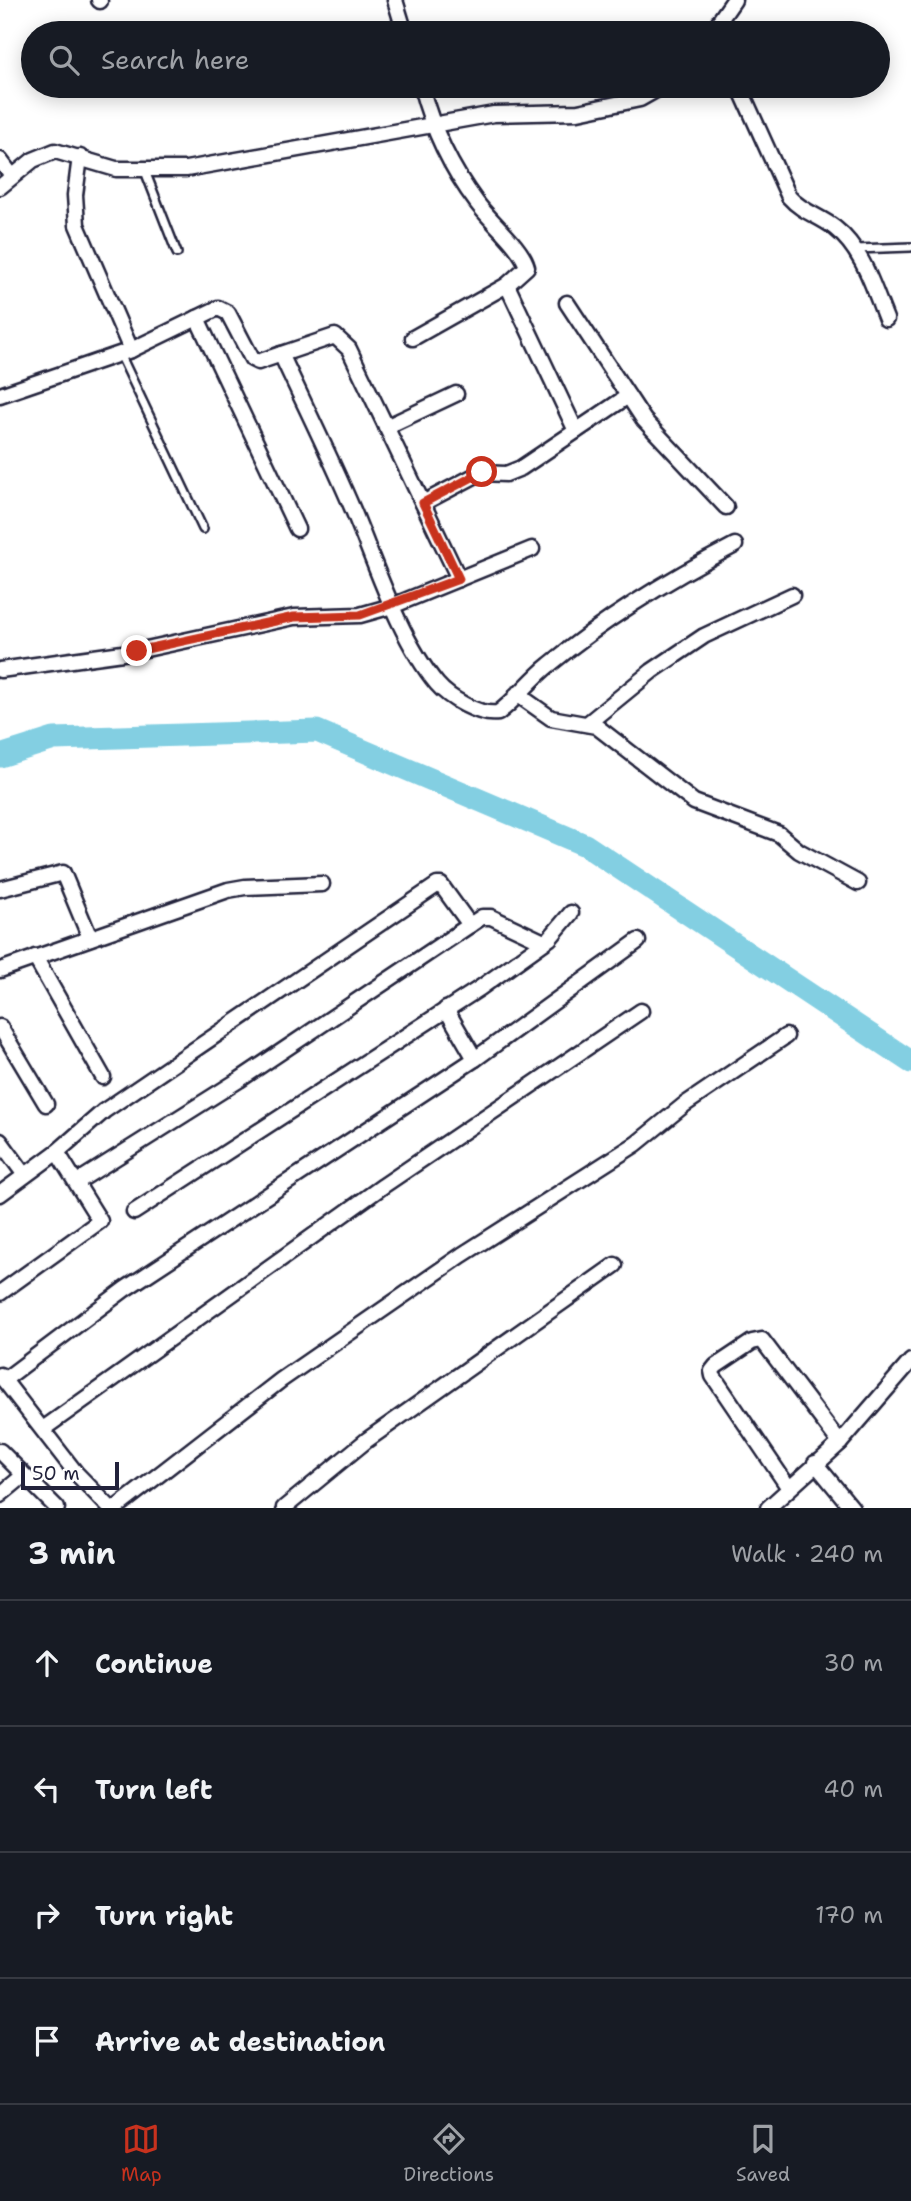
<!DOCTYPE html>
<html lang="en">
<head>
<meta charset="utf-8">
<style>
  :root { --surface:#171b24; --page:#20242c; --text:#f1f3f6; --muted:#9ea1a6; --line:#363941; --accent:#c8321e }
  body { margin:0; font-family:"Shantell Sans",sans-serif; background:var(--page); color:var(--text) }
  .scale { position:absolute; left:21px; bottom:18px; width:98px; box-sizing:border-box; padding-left:7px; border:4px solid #22223b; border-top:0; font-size:19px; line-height:24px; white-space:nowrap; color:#22223b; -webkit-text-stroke:5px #fff; paint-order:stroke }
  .stop { position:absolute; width:21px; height:21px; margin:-16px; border:5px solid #c8321e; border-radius:50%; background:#fff }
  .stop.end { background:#c8321e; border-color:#fff; box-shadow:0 2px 7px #0008 }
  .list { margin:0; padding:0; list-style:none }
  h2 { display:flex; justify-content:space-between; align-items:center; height:91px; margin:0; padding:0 28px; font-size:30px }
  h2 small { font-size:23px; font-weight:400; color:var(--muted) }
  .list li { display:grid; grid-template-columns:46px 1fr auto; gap:21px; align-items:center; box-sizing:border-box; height:126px; padding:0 28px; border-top:2px solid var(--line) }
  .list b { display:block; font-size:26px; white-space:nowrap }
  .list em { font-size:23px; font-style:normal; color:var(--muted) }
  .icon { flex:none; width:38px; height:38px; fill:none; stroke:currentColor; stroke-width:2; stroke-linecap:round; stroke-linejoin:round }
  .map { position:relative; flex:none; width:911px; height:1508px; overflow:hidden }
  .search { position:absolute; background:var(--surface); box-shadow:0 4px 18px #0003; left:21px; right:21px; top:21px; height:77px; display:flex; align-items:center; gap:18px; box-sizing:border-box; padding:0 24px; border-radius:38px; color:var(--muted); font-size:26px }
  .sheet { height:595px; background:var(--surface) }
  nav { display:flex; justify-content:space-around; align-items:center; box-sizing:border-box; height:98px; border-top:2px solid var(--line); background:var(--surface); font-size:19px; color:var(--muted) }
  nav a { display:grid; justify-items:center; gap:4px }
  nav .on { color:var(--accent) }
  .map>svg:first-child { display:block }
</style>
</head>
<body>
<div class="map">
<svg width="911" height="1508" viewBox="0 0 911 1508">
  <rect width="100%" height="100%" fill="#fff"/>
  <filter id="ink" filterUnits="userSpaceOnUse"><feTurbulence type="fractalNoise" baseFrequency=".0143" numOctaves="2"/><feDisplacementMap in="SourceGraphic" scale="14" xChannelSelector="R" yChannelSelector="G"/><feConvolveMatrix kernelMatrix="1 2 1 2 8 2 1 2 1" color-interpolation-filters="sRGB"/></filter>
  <g filter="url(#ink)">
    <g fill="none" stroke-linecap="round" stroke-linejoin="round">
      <polyline stroke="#83cfe2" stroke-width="23" points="0,756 54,739 317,731 585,845 911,1062"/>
      <defs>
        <g id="service">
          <polyline points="145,171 177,253"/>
          <polyline points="856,249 911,247"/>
          <polyline points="120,354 203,529"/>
        </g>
        <g id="minor">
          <polyline points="99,0 100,1"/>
          <polyline points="395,0 405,33"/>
          <polyline points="711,33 734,0"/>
          <path d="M739,86L789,197C802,212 820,216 835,228C863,250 873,287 886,319"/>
          <polyline points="80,157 75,195 77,225 131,350"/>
          <polyline points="0,160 12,176"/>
          <polyline points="0,187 33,160 55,151 116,169 186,169 494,114 578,112 640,99 663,86"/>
          <polyline points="507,285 576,431"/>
          <polyline points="567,303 644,420 726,507"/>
          <polyline points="197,318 297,529"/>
          <path d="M413,338L507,285L527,267C522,247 490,221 477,203C450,167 432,128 421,86"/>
          <path d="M281,354C305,406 331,458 353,510C376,565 399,638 437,684C449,698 479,716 498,713C516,700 531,679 549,665C606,618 669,579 735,545"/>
          <polyline points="0,395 131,350 218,308 228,313 252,359 258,362 335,336 349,349 459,579"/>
          <polyline points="386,427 456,394"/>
          <polyline points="423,503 480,473 506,474 521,468 628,396"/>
          <polyline points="0,670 137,651 294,617 360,615 392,606 532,549"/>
          <polyline points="517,694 551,718 596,726 694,802 779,834 799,851 858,883"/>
          <polyline points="587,724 652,671 704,636 792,595"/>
          <polyline points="0,889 63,873 90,938"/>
          <polyline points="35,957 103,1077"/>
          <polyline points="0,970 228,890 245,887 322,884"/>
          <polyline points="446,1009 475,1059"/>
          <polyline points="0,1027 46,1104"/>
          <polyline points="0,1141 25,1175"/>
          <polyline points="77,1182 239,1080 482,917 491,917 544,942"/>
          <polyline points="0,1194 57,1152 104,1111 437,885 441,885 470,925"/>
          <polyline points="134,1212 480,988 550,938 571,913"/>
          <polyline points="0,1293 100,1221 57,1152"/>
          <polyline points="0,1375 76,1473 110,1508"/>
          <polyline points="4,1380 125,1289 475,1059 638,941"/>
          <polyline points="43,1429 383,1186 641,1011"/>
          <polyline points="0,1451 57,1508"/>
          <polyline points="815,1463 852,1508"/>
          <polyline points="789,1488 713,1376 712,1371 716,1366 752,1342 762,1340 840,1443"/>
          <polyline points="0,1495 23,1476"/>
          <polyline points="116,1508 281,1380 462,1255 636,1144 684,1105 786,1036"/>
          <polyline points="284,1508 367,1440 615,1265"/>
          <polyline points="768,1508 840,1443 911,1361"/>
        </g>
      </defs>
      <use href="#service" stroke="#22223b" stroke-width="12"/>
      <use href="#minor" stroke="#22223b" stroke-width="19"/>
      <use href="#service" stroke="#fff" stroke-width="7"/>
      <use href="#minor" stroke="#fff" stroke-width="14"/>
    </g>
  </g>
  <g fill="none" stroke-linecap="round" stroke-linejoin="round" filter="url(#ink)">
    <polyline stroke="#c8321e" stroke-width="9" points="137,651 294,617 360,615 459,579 423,503 482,472"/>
  </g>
</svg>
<div class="scale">50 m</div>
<div class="stop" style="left:482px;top:472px"></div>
<div class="stop end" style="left:137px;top:651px"></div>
<div class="search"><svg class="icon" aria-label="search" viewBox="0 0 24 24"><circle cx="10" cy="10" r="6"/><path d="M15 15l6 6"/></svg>Search here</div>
</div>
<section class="sheet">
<h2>3 min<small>Walk · 240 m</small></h2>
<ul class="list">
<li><svg class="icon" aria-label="ahead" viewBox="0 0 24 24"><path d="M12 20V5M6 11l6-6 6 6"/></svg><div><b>Continue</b></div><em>30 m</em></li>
<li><svg class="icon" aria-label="left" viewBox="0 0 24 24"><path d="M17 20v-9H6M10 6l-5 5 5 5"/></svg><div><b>Turn left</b></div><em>40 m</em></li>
<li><svg class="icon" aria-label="right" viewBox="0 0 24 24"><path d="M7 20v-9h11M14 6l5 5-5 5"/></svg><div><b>Turn right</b></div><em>170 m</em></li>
<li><svg class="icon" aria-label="arrive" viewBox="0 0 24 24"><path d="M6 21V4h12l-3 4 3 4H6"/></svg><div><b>Arrive at destination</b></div></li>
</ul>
</section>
<nav>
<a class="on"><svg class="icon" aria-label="map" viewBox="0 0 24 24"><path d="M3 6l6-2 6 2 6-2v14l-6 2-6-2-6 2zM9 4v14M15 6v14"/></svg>Map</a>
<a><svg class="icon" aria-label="directions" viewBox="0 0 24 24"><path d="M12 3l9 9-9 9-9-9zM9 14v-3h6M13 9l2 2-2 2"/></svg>Directions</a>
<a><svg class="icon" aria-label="saved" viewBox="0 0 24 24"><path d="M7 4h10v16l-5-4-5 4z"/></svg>Saved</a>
</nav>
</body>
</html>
